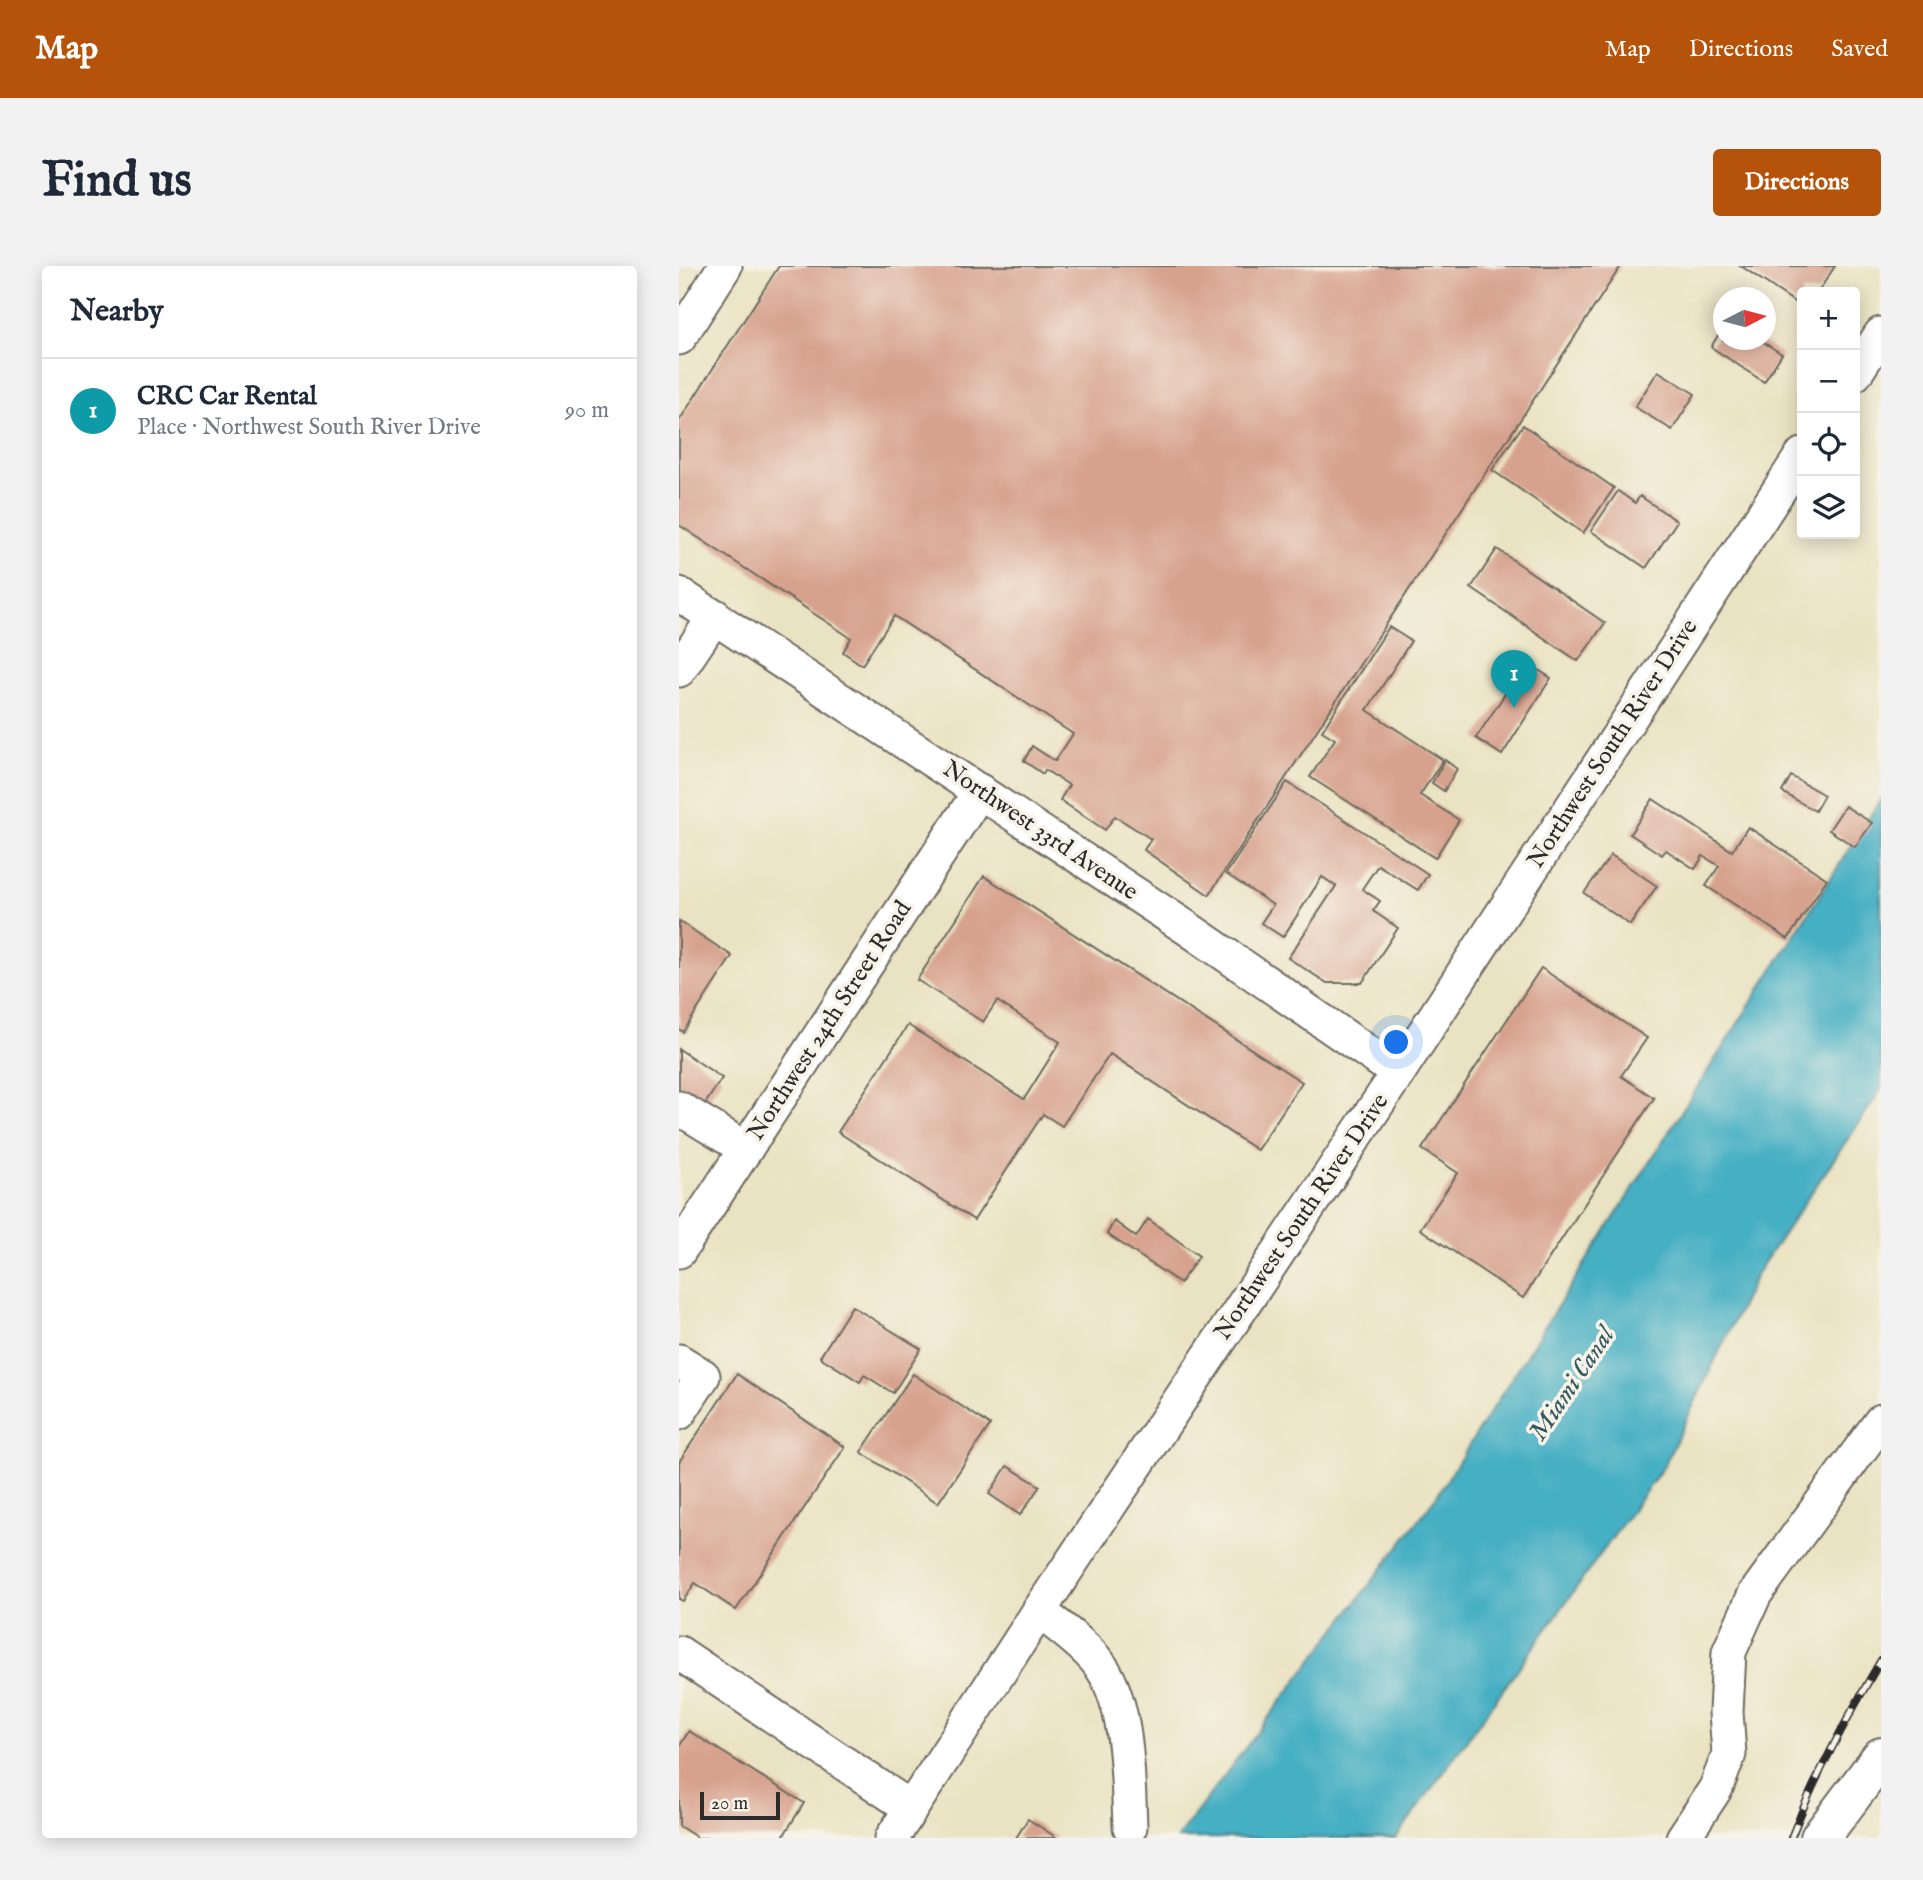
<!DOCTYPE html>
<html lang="en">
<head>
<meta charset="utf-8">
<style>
  :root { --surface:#fff; --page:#f2f2f3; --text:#1f2937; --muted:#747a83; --line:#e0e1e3; --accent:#b45309 }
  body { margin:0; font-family:"IM FELL English",serif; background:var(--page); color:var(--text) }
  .controls { position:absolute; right:21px; top:21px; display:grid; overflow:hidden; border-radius:7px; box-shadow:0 4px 18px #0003 }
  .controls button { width:63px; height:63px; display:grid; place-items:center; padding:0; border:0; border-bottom:2px solid var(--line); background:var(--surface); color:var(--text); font:35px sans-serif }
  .compass { position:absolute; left:1034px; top:21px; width:63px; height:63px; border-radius:50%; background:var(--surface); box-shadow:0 4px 18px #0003; rotate:84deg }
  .scale { position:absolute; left:21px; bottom:18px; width:80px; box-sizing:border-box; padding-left:7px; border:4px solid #2b2b2b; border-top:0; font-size:19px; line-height:24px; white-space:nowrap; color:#2b2b2b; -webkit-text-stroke:5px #f7f3e8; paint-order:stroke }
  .you { position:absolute; left:718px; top:777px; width:24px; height:24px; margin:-18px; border:5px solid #fff; border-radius:50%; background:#1a73e8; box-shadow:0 0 0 10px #1a73e833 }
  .badge { display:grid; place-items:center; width:46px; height:46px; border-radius:50%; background:var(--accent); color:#fff; font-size:23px; font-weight:700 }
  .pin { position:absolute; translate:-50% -58px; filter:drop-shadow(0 2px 4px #0008) }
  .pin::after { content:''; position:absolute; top:37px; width:24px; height:21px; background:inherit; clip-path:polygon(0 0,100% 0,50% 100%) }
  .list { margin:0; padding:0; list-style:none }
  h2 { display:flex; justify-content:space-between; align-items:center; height:91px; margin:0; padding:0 28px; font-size:30px }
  h2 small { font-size:23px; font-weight:400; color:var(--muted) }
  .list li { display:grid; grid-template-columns:46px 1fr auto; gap:21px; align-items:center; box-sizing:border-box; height:105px; padding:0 28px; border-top:2px solid var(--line) }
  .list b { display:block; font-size:26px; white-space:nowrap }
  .list p { margin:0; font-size:23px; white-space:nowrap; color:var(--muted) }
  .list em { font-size:23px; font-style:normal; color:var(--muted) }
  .icon { flex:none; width:38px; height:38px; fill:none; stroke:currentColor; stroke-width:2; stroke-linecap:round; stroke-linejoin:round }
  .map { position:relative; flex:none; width:1202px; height:1572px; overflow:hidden; border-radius:7px }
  header { display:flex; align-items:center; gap:42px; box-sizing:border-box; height:98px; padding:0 35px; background:var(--accent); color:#fff }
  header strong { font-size:33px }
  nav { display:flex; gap:38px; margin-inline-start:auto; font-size:24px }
  .intro { display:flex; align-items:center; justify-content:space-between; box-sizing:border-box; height:168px; padding:0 42px }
  h1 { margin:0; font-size:49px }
  .button { padding:18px 32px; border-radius:7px; background:var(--accent); color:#fff; font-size:24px; font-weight:700 }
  main { display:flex; gap:42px; padding:0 42px }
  aside { flex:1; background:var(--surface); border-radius:7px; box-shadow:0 4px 18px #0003 }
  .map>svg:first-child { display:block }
</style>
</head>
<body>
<header>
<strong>Map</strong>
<nav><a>Map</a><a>Directions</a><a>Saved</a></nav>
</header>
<div class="intro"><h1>Find us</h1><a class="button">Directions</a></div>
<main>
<aside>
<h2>Nearby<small></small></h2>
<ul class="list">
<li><span class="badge" style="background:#0f9aa8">1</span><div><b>CRC Car Rental</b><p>Place · Northwest South River Drive</p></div><em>90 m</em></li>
</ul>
</aside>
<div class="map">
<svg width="1202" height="1572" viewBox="0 0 1202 1572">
  <rect width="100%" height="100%" fill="#f7f3e8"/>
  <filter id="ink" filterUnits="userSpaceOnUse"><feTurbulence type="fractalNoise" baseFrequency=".0143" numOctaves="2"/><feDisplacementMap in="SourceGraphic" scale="14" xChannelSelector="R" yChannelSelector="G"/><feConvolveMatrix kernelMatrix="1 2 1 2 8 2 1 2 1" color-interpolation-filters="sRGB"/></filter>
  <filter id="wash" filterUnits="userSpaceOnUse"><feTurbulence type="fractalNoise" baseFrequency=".00686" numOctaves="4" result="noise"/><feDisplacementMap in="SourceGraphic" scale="28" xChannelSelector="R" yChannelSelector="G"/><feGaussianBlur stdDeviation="1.57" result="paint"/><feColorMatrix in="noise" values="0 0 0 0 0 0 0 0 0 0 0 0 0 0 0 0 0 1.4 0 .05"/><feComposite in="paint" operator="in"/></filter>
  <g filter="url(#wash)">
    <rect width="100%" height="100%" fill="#eae3c3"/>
    <polygon fill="#44afc3" stroke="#386d77" stroke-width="2" points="1202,533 1202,824 1078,1007 985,1200 717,1572 498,1572 757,1231"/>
    <g id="blocks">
      <g fill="#d7a28d">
        <polygon points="100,0 942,0 530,629 465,584 472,573 436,550 426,564 381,534 390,519 366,504 364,508 345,495 353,480 376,495 394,468 215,350 183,399 164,386 172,372 0,259 0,155"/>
        <polygon points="1062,0 1156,0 1139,26 1123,26 1123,41"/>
        <polygon points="1044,61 1044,74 1081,74 1103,88 1085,116 1032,81"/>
        <polygon points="979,105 1016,128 993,164 956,141"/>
        <polygon points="844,159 935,222 904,267 813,204"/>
        <polygon points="939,225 956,237 961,230 998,255 967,302 912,265"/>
        <polygon points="818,283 926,357 899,395 792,322"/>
        <polygon points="710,361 732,375 688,444 764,494 741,529 780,554 756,592 631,511 656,473 643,465"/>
        <polygon points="847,396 872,412 823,489 797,472"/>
        <polygon points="766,494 778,503 765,525 753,517"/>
        <polygon points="1112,510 1145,529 1136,545 1103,526"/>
        <polygon points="608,516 749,608 739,624 699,599 683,623 701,635 694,645 719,662 683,717 648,717 609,692 657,620 643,611 604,671 582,657 594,639 547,608"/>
        <polygon points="974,533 1053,585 1069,561 1148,613 1109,673 1027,620 1040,600 1024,590 1016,603 987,584 983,589 951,568"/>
        <polygon points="1166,540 1193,557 1176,581 1150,564"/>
        <polygon points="932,589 978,620 951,659 905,627"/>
        <polygon points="305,610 623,816 578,884 431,788 383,860 364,848 295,954 159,866 229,759 345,833 381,776 318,735 304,756 238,714"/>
        <polygon points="0,655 53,690 4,766 0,763"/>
        <polygon points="862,702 968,772 942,810 975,832 844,1032 741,963 779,907 743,883"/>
        <polygon points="0,783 43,812 24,841 0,825"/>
        <polygon points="469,953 520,990 501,1017 428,968 435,955 457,971"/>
        <polygon points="173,1040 242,1083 214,1127 185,1109 181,1116 141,1091"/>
        <polygon points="58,1108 166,1181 57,1344 16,1317 4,1335 0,1333 0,1196"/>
        <polygon points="234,1108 311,1159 259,1237 182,1186"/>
        <polygon points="328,1200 361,1220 341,1249 310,1228"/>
        <polygon points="10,1465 125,1537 103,1572 19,1572 0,1560 0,1481"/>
        <polygon points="349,1553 378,1572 337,1572"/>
      </g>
    </g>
  </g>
  <g filter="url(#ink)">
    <use href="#blocks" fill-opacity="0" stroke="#6e6b60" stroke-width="2"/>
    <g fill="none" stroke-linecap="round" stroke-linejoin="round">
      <defs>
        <g id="minor">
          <polyline points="0,72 46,0"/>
          <polyline points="1176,108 1202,68"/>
          <polyline points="0,328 511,664 719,807"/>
          <polyline points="0,404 36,350"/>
          <polyline points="0,842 67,883"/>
          <polyline points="0,985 301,525"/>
          <polyline points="0,1095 24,1110 0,1147"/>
          <path d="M360,1345C379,1360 401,1375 417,1394C450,1432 449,1513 451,1561"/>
          <polyline points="0,1387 232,1542"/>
          <polyline points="213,1572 360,1345 719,807 1123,189"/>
          <polyline points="1004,1572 1037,1522 1050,1488 1047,1446 1050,1386 1076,1328 1202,1155"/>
        </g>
        <polyline id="major" points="1141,1572 1202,1491"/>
      </defs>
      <use href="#minor" stroke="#6e6b60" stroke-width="37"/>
      <use href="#major" stroke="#6e6b60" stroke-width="42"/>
      <use href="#minor" stroke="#fff" stroke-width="33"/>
      <use href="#major" stroke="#fff" stroke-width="38"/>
      <defs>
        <path id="rail" d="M1112,1572C1136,1510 1168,1452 1202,1394"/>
      </defs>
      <use href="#rail" stroke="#2b2b2b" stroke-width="8"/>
      <use href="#rail" stroke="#f7f3e8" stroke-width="5" stroke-dasharray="16" stroke-linecap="butt"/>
    </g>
  </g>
  <g text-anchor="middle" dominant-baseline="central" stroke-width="7" stroke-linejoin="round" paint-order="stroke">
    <g font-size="24" fill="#2b2b2b" stroke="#f7f3e8">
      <text transform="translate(934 478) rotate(-57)">Northwest South River Drive</text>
      <text transform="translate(361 565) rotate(34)">Northwest 33rd Avenue</text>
      <text transform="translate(151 755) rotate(-57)">Northwest 24th Street Road</text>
      <text transform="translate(623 951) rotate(-56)">Northwest South River Drive</text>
    </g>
    <g font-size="26" font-style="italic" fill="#345960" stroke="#f7f3e8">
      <text transform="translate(893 1118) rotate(-56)">Miami Canal</text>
    </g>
  </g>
</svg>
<div class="controls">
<button>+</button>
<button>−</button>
<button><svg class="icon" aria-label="locate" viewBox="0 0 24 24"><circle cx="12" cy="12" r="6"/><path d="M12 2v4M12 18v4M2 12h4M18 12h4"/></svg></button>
<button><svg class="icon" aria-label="layers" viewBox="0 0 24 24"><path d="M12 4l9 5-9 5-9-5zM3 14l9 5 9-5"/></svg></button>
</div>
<svg class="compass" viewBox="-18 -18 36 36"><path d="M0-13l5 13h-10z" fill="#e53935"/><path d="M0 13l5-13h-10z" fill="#747a83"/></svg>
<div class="scale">20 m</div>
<div class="you"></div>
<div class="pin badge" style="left:835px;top:442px;background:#0f9aa8">1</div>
</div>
</main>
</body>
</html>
